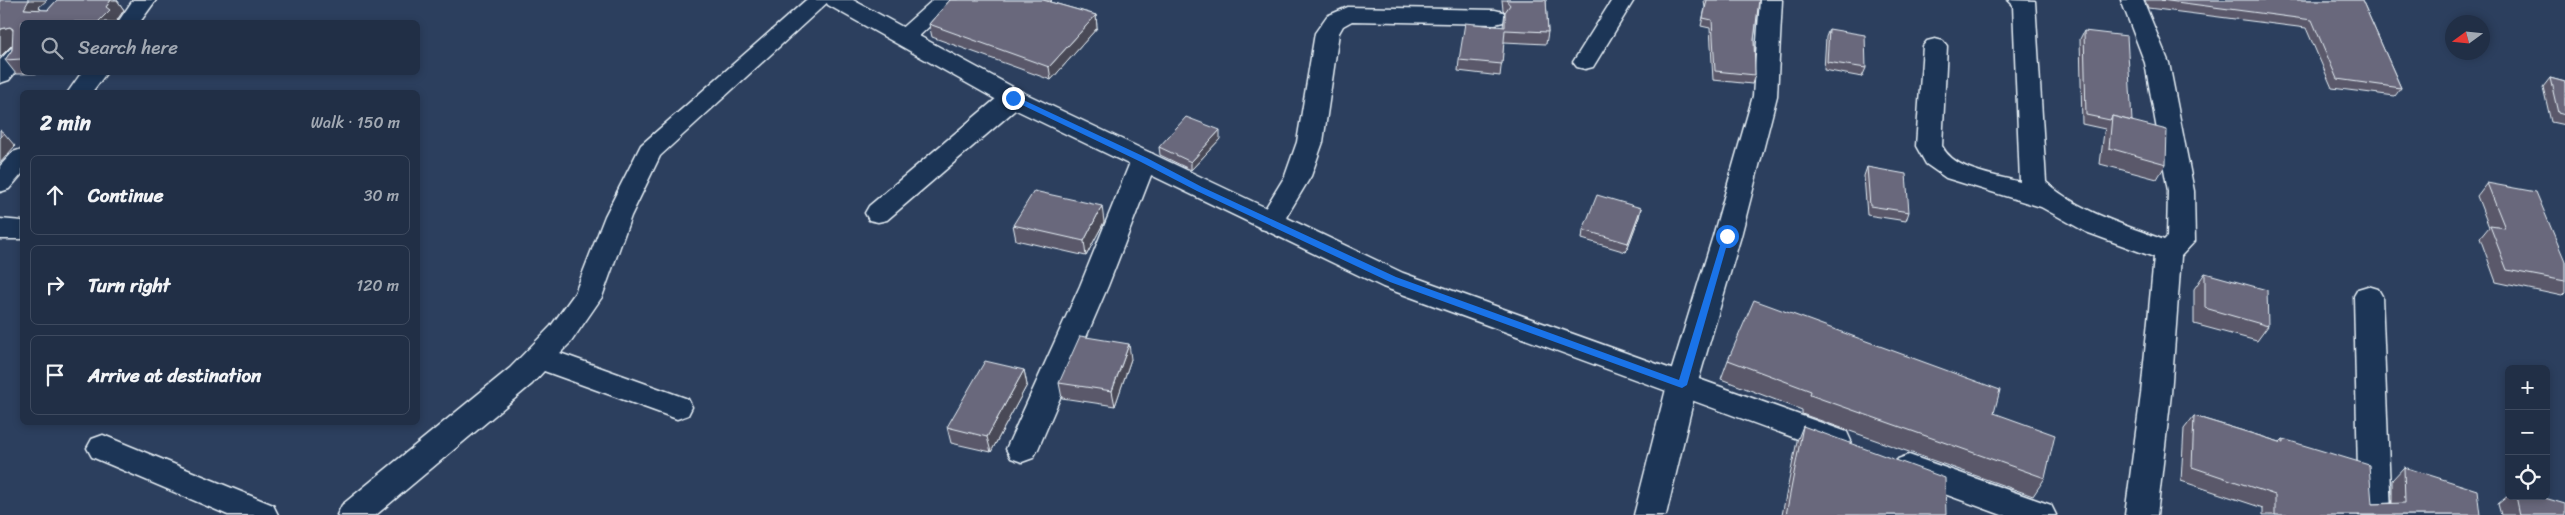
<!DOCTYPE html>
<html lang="en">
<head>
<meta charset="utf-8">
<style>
  :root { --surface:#212f46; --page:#29374d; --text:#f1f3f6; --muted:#a2a9b3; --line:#3e4a5f }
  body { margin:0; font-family:Sriracha,sans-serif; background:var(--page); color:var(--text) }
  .controls { position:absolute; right:15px; bottom:15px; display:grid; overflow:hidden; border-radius:8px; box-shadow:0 2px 8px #0003 }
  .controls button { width:45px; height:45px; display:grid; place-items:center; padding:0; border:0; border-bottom:1px solid var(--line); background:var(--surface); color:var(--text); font:25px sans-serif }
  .compass { position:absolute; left:2445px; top:15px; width:45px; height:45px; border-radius:50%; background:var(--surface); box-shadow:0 2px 8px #0003; rotate:255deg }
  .stop { position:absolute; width:15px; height:15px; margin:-11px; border:4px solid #1a73e8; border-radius:50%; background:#fff }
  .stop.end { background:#1a73e8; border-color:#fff; box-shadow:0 1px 5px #0008 }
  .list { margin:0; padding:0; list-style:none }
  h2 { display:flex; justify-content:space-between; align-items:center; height:65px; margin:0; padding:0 20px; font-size:21px }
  h2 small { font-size:16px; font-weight:400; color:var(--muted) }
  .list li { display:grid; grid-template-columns:32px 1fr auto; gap:15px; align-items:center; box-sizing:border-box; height:80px; margin:0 10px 10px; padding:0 10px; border:1px solid var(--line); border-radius:8px }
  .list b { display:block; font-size:19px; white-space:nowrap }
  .list em { font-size:16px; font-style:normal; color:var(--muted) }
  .icon { flex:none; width:28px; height:28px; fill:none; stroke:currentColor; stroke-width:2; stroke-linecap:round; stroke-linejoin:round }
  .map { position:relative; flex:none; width:2565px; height:515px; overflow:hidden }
  .search { position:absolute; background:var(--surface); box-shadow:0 2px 8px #0003; left:20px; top:20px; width:400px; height:55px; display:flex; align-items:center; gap:12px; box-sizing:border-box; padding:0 18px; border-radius:8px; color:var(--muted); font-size:19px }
  .panel { position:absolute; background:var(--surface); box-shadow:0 2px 8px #0003; left:20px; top:90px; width:400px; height:335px; border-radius:8px }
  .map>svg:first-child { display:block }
</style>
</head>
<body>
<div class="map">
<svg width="2565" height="515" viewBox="0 0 2565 515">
  <rect width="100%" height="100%" fill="#2c3f5e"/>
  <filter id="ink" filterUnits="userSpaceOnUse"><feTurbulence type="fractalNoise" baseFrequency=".02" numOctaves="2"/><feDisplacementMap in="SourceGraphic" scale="10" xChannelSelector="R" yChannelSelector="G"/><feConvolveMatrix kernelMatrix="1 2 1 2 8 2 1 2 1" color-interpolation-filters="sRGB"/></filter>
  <g filter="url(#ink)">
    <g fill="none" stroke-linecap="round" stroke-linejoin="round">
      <defs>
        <g id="minor">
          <polygon points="133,0 156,0 140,22 118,22"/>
          <polygon points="806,0 830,0 660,156 631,216 602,297 571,342 560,353 688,399 692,407 688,415 677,419 544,371 532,384 376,515 337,515 342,505 510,368 551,326 575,293 605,216 641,145"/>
          <polygon points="933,0 957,0 913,42 905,44 897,42 893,37 897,32"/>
          <polygon points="1612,0 1634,0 1593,67 1585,69 1577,67 1573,62"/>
          <polygon points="1760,0 1782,0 1777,96 1741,236 1697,385 1666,515 1634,515 1667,385 1713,236 1753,96"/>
          <path d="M2008,0L2035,1L2046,182C2079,212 2123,224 2164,240L2167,237L2168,191L2145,63L2121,0H2143L2169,63L2194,191L2195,241L2181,256L2171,394L2157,515H2125L2141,394L2154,257L2086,232L2041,207L1946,178L1926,164L1916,146L1923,46L1927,41L1935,39L1943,41L1947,46L1942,146C1954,171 1996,175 2020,182L2013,5Z"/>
          <polygon points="1348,7 1495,10 1503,12 1507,17 1503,22 1495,24 1352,21 1343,26 1339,33 1323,142 1311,176 1279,229 1270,231 1261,229 1257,222 1285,176 1297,142 1315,33 1327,16"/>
          <polygon points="22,43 22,64 9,80 0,83 0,60 14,45"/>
          <polygon points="82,72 107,72 92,92 68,92"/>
          <polygon points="1013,90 1022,92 1025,98 1022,104 887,220 878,222 869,220 865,213 869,206 1004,92"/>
          <polygon points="22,149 22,174 9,189 0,192 0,166 13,152"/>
          <polygon points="1144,151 1153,154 1157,160 1108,286 1038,449 1033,458 1022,462 1011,458 1006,449 1080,286 1131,160 1135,154"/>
          <polygon points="0,219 22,221 22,239 0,239"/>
          <polygon points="2368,286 2378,289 2382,296 2391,515 2359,515 2354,296 2358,289"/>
          <polygon points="103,435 273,505 278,515 228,515 92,457 87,448 92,439"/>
        </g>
        <g id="tertiary">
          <polygon points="825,0 853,0 1022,92 1403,273 1847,432 1851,441 1847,450 1836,453 1383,287 1004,104 828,5"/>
          <polygon points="1909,455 2051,505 2056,515 2002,515 1898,477 1893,468 1898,459"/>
        </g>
      </defs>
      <use href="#minor" stroke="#e8f1f8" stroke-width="3"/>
      <use href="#tertiary" stroke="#e8f1f8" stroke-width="3"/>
      <use href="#minor" fill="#1d3557" fill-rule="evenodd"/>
      <use href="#tertiary" fill="#1d3557" fill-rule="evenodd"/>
    </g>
    <g fill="#5a596b" stroke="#e8f1f8">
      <polygon points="0,0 39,7 41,10 48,10 57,0 117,0 124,10 117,20 119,22 22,22 22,72 76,72 76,73 16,74 5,60 12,50 12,44 0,57"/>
      <polygon points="950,0 1052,0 1050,2 1096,15 1097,28 1051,80 932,37 929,24"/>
      <polygon points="1502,0 1546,0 1548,32 1546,44 1504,42 1500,76 1458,71 1459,60 1503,27 1505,12 1503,10"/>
      <polygon points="1704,0 1759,0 1754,40 1755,75 1752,84 1713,80 1710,28 1701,26 1705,8"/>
      <polygon points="2145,0 2362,0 2401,88 2395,96 2332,88 2306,28 2148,8"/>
      <polygon points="1829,29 1866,68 1862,77 1824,70 1826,37"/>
      <polygon points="2084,31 2132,121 2166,164 2157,179 2100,164 2104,132 2105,129 2082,124 2080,39"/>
      <polygon points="2550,78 2565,82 2565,125 2551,122 2543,87"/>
      <polygon points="1220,139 1191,170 1160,155 1159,147"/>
      <polygon points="1867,167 1909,212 1906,221 1867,215 1864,176"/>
      <polygon points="2487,183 2565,261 2565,293 2562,296 2496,282 2480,238 2489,227 2477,196"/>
      <polygon points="1641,208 1639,217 1626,252 1582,239 1583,230"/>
      <polygon points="1104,222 1086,256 1016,240 1013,225"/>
      <polygon points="2205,273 2268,326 2257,341 2194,324 2194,289"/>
      <polygon points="1131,359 1115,406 1062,398 1059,383"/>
      <polygon points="1728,360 1994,413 2045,478 2033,496 1802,414 1802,410 1721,379"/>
      <polygon points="1024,370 1027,385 991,452 951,443 947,427"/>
      <polygon points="2194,416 2280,442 2283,439 2372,504 2392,503 2392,480 2404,467 2480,515 2263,515 2263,508 2181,481 2184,429"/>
      <polygon points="1803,426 1946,515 1782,515 1797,441"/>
      <polygon points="2509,495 2509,496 2538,496 2565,515 2501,515 2498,504"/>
    </g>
    <g fill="#4a4957" stroke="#e8f1f8">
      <polygon points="27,0 47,0 39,7 42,11 24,9"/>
      <polygon points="111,0 117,0 124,10 117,20 119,22 98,22 106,7"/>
      <polygon points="1096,15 1097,28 1051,80 1049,67"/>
      <polygon points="10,27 22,41 13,44 0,57 0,31 1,29"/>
      <polygon points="1220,130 1220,139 1191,170 1191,162"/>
      <polygon points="4,133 15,146 0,163 0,138"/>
      <polygon points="1102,206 1104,222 1086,256 1084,241"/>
      <polygon points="1641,208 1639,217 1626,252 1628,243"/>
      <polygon points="1129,344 1131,359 1115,406 1112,391"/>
      <polygon points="1024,370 1027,385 991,452 987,437"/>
    </g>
    <g fill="#69687c" stroke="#e8f1f8">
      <polygon points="0,0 29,0 24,9 48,10 57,0 111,0 106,7 110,10 98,22 22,22 22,59 5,60 12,50 13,29 10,27 1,29 0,31"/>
      <polygon points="950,0 1043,0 1096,15 1049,67 929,24"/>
      <polygon points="1506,0 1546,0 1548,32 1505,30 1502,64 1459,60 1465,23 1505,27 1505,12 1510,5"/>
      <polygon points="1707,0 1759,0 1754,40 1755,75 1715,71 1712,20 1703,18"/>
      <polygon points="2161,0 2362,0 2401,88 2337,79 2312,20"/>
      <polygon points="1829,29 1865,35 1866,68 1827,62"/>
      <polygon points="2084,31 2127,36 2132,121 2112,116 2110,120 2086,115"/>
      <polygon points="2550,78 2565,82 2565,115 2558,113"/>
      <polygon points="2112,116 2167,130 2166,164 2109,148"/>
      <polygon points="1186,117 1220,130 1191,162 1159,147"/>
      <polygon points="0,130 4,133 0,138"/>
      <polygon points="1867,167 1906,174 1909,212 1870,206"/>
      <polygon points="2487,183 2536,192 2565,261 2565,281 2507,270 2490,226 2505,228"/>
      <polygon points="1034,191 1102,206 1084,241 1013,225"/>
      <polygon points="1597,195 1641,208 1628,243 1583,230"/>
      <polygon points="2205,273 2267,290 2268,326 2205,308"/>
      <polygon points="1754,300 2000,390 1994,413 2055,435 2045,478 1810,395 1811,391 1728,360"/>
      <polygon points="1080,336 1129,344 1112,391 1059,383"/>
      <polygon points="985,361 1024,370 987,437 947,427"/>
      <polygon points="2194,416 2283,443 2283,439 2369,465 2372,504 2405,503 2404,467 2477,490 2480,515 2275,515 2275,495 2192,467"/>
      <polygon points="1803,426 1945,478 1946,515 1786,515"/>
      <polygon points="2516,496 2538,496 2565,504 2565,515 2520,515"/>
    </g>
  </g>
  <polygon fill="#1a73e8" points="1010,96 1015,96 1147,158 1202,187 1396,277 1679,380 1723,236 1730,234 1687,385 1682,388 1679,387 1390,282 1197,191 1141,162 1010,99"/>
</svg>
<div class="controls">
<button>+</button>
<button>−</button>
<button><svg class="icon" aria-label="locate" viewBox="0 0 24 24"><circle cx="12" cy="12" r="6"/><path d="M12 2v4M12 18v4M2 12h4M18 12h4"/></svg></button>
</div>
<svg class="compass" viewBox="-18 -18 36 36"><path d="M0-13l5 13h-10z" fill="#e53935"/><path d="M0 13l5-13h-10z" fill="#a2a9b3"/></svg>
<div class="stop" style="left:1727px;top:236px"></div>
<div class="stop end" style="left:1013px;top:98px"></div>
<div class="search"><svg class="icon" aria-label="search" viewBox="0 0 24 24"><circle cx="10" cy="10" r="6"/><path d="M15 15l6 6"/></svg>Search here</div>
<section class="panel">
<h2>2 min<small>Walk · 150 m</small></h2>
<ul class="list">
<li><svg class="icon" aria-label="ahead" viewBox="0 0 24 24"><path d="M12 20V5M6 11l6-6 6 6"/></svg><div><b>Continue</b></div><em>30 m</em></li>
<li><svg class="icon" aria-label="right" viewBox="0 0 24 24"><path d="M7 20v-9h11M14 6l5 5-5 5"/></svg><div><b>Turn right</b></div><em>120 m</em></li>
<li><svg class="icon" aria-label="arrive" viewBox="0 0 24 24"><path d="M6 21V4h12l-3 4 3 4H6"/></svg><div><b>Arrive at destination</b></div></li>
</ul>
</section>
</div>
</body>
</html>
